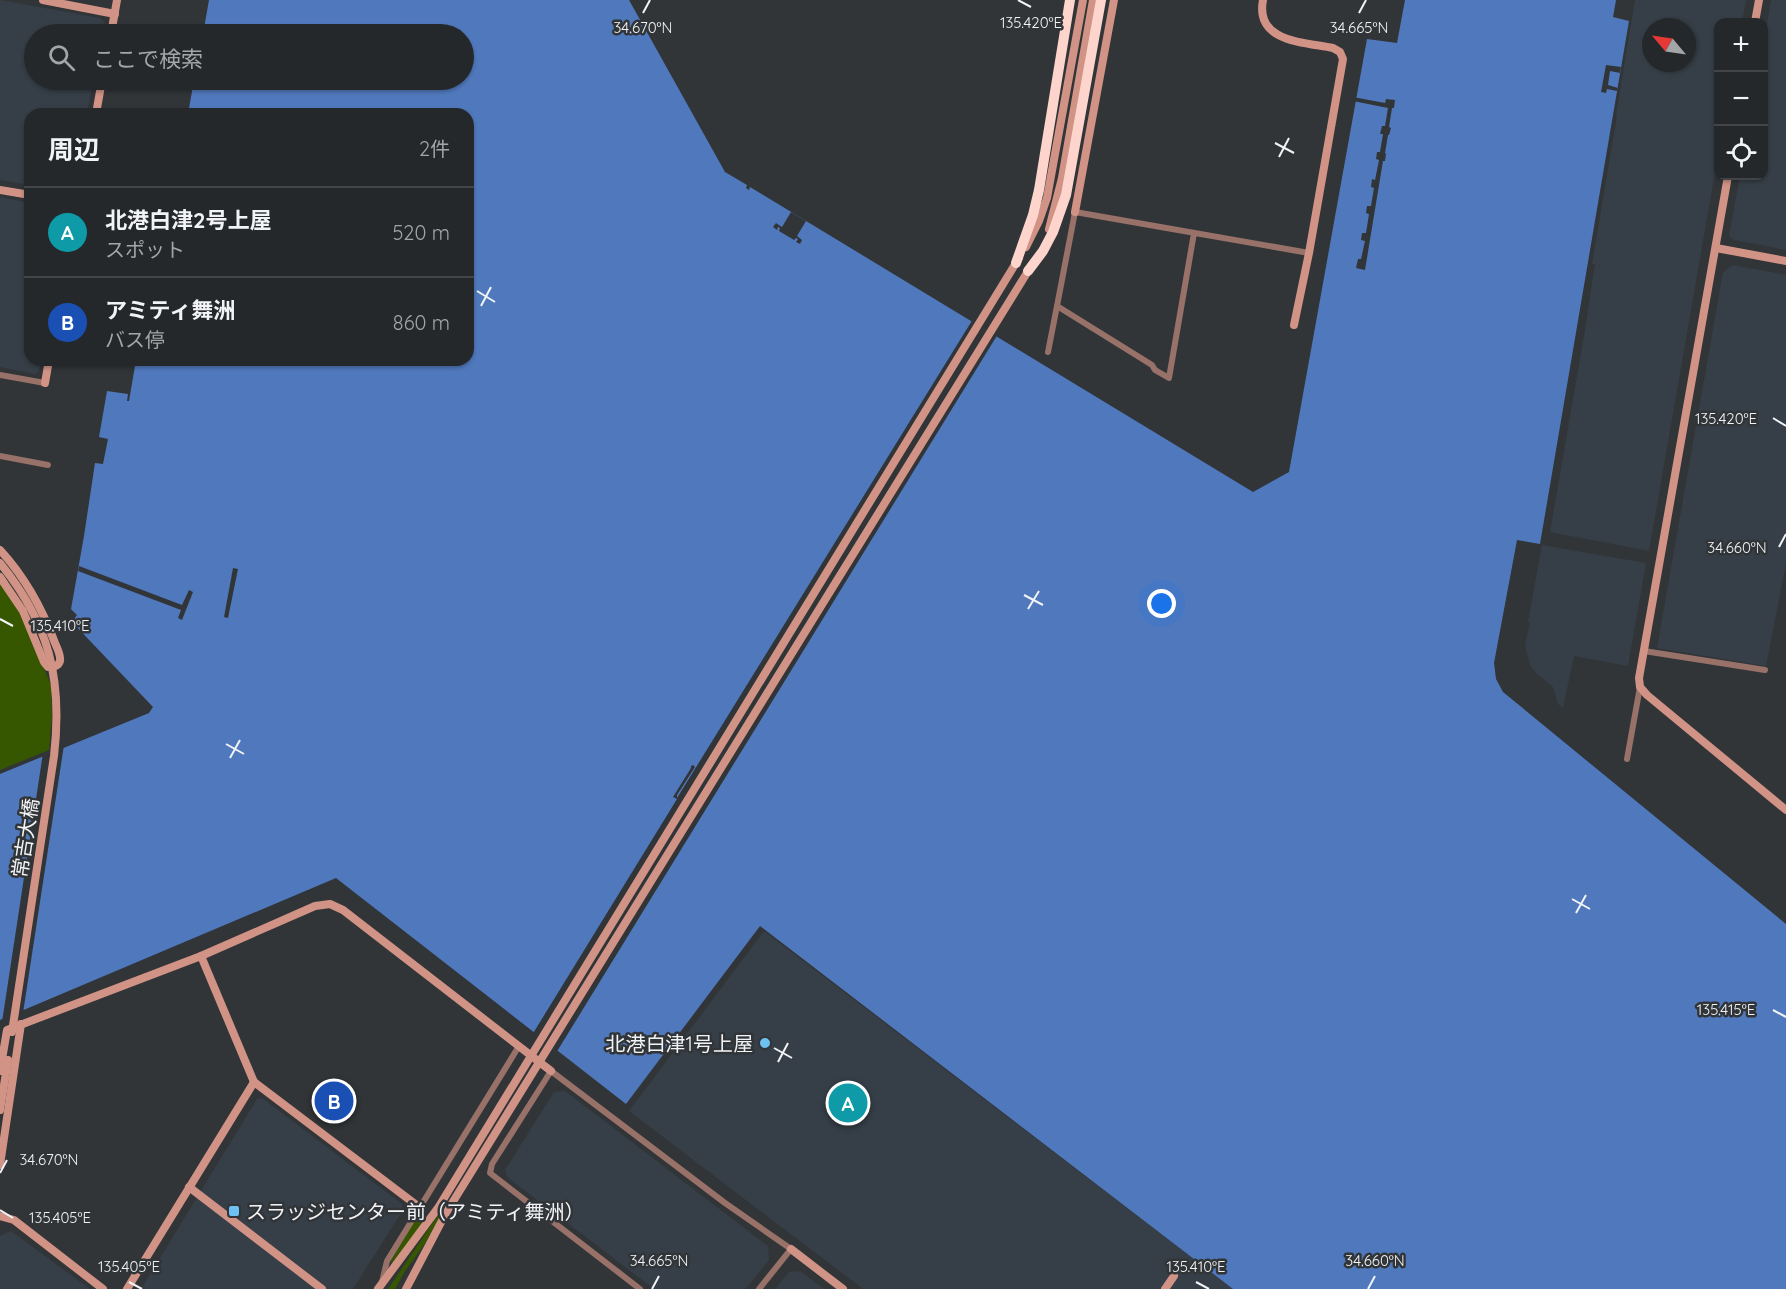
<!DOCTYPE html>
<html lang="ja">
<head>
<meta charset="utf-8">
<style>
  :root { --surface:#25282a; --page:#2d3032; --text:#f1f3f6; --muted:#a3a6a8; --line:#424447; --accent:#d6ab8b }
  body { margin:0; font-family:Quicksand,"Noto Sans JP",sans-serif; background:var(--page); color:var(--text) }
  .controls { position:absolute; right:18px; top:18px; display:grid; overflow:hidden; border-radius:12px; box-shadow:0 2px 4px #0004 }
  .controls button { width:54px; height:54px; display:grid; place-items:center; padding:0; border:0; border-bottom:2px solid var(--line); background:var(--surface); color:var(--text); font:30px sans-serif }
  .compass { position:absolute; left:1642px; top:18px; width:54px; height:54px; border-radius:50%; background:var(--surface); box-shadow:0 2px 4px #0004; rotate:299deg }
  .you { position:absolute; left:1162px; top:604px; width:21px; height:21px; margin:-15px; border:4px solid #fff; border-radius:50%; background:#1a73e8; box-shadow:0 0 0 9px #1a73e833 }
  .badge { display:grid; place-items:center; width:39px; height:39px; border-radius:50%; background:var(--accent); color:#fff; font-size:20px; font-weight:700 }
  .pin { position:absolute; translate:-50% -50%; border:3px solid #fff; box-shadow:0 2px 6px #0006 }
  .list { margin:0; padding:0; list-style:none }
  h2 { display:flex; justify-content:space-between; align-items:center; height:78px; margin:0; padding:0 24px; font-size:26px }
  h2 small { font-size:20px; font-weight:400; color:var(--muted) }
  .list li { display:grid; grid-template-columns:39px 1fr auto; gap:18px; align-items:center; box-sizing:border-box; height:90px; padding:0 24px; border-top:2px solid var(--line) }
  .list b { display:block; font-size:22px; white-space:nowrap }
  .list p { margin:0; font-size:20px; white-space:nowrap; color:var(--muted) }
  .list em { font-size:20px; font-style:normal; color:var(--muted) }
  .icon { flex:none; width:33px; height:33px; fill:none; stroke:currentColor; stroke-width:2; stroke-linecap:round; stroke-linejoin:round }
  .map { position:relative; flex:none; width:1786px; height:1289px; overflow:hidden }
  .search { position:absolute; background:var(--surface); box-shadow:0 2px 4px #0004; left:24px; top:24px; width:450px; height:66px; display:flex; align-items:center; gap:15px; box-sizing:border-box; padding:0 21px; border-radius:33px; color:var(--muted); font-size:22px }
  .panel { position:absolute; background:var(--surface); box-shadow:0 2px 4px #0004; left:24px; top:108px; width:450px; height:258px; border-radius:18px }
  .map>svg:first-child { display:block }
</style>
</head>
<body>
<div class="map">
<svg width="1786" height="1289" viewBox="0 0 1786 1289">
  <rect width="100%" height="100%" fill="#313538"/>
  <g fill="#363f47" fill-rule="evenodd">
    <polygon points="0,0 100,18 104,22 102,34 34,34 34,80 93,80 87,114 30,114 30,185 0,180"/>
    <path d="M1635,0H1746L1742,22H1718V155L1649,551L1550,532L1585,330L1595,264H1592L1617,116L1616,115ZM1651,27H1687V63H1651Z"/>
    <polygon points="1771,0 1786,0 1786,250 1734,240 1729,236 1740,176 1764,176 1764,43"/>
    <polygon points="0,197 30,203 30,360 41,360 39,371 35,374 0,367"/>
    <polygon points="1733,265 1786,275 1786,564 1766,666 1657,648 1723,272"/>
    <polygon points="1542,545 1646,563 1628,666 1574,656 1563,708 1558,704 1553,687 1537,674 1530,665 1525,645 1530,622 1528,622"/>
    <polygon points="764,931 1233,1289 863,1289 629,1111"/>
    <polygon points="565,1091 768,1246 769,1260 745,1289 654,1289 507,1177 505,1170 554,1092"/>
    <polygon points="262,1098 402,1204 403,1210 353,1289 141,1289 257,1099"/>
    <polygon points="11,1231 90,1289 0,1289 0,1236"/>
    <polygon points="800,1271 824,1289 775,1289 789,1272"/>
  </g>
  <g fill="#375600">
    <polygon points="0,580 17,604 51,685 52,716 49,750 0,770"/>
    <polygon points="440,1212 442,1213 424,1245 405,1271 395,1289 388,1289"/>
    <polygon points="416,1218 423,1223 393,1264 391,1263 391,1261"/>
  </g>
  <polygon fill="#5079bd" points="209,0 629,0 725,172 747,185 746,188 749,190 750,187 1253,492 1289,472 1367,39 1397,43 1405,0 1616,0 1613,17 1629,21 1540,544 1517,540 1494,663 1496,679 1503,692 1786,924 1786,1289 1233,1289 760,926 626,1104 336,878 0,1020 0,774 149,713 153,707 72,622 77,615 71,609 84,536 95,463 103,464 108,439 99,437 107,391 128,394 127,401 129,401 136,360 468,360 468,114 188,114 194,80 464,80 464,34 203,34"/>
  <g fill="#313538">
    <polygon points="1606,65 1621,67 1620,73 1610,71 1608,85 1618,88 1617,91 1607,89 1606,93 1601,92"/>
    <polygon points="1353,97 1385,103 1386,99 1395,100 1394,108 1392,108 1389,127 1391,128 1389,135 1388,135 1385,153 1386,154 1385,161 1383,161 1365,270 1356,268 1358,259 1361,259 1365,241 1361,240 1362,233 1366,233 1369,214 1366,213 1367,206 1371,206 1374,188 1371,187 1372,179 1375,180 1379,160 1376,159 1377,152 1380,152 1383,134 1380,134 1382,126 1385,126 1388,108 1353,101"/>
    <polygon points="791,212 806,221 797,236 802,240 800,244 796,242 798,239 796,238 794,240 779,231 780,228 778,227 777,230 773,227 776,223 782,227"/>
    <polygon points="973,319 998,334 556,1053 532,1035 677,799 673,797 691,768 691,766 693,765 695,767 677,795 677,798"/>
    <polygon points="79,566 182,605 189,590 193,592 182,620 178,618 181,610 78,571"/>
    <polygon points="233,568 238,569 228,618 224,617"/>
    <polygon points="64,745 23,1013 2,1022 43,753"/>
  </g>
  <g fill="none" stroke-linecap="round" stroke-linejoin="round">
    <g stroke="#987169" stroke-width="6">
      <polyline points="1194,233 1169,378 1155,370 1152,365 1057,306 1075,212 1309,253"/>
      <polyline points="1048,352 1057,306"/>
      <polyline points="0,375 45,383"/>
      <polyline points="0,456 48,465"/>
      <polyline points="1644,651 1765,670"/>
      <polyline points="1627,759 1640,687"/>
      <polyline points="382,1282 387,1261 519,1046"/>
      <polyline points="640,1289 490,1173 492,1164 551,1071 725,1203 791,1249 759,1289"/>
    </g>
    <g stroke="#d19385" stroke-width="8">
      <polyline points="43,0 115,14"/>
      <path d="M1263,0C1255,42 1303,42 1333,48L1340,52L1343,59L1309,253L1294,325"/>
      <polyline points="1755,22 1759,0"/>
      <polyline points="111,34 117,0"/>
      <polyline points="96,114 102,80"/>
      <polyline points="1728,176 1639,678 1640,687 1647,695 1786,810"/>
      <polyline points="0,190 30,195"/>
      <polyline points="1075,212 1114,0"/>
      <polyline points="1049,229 1062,178 1093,0"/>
      <polyline points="1026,247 1039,221 1047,198 1083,0"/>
      <polyline points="1716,248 1786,261"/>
      <polyline points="45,383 49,360"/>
      <path d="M0,550C25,577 42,608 55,643C57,648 61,655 60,661C59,665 57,665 54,667H48L44,662L23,611L0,577"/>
      <path d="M0,563C49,623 63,679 54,756L12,1032"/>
      <polyline points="201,956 254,1082 419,1207"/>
      <polyline points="0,1071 7,1030 201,956 315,906 330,904 343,910 551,1071"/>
      <polyline points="0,1110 8,1060"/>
      <polyline points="0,1165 21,1024"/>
      <polyline points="189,1187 322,1289"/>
      <polyline points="0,1216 14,1220 103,1289"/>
      <polyline points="791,1249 843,1289"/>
      <polyline points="127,1289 254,1082"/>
      <polyline points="378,1289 438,1208 1019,258"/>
      <polyline points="406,1289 446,1213 1030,268"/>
      <polyline points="1165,1289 1174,1276"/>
    </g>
    <g stroke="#fdd5cd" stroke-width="10">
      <polyline points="1016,263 1033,215 1039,190 1070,0"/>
      <polyline points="1028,271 1043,251 1053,232 1066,195 1101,0"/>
    </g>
  </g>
  <path fill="none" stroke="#f1f3f6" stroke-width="2" d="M1018,0L1031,7M643,13L650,0M1359,13L1366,0M1275,143L1294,153M1279,157L1289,138M477,291L495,302M481,306L491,287M1773,418L1786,426M1779,547L1786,534M1024,595L1043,605M1028,609L1039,591M0,619L13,626M226,744L244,754M230,758L240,740M1572,899L1590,909M1576,913L1586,895M1773,1010L1786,1017M774,1048L792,1058M778,1062L788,1043M0,1173L7,1160M0,1210L13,1218M129,1282L142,1289M1196,1282L1209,1289M652,1289L659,1276M1368,1289L1375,1276"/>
  <g fill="#6ec2f3" stroke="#313538" stroke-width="2">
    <circle cx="765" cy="1043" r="6"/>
    <rect x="228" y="1205" width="12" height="12" rx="3"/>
  </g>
  <g text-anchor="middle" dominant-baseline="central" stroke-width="5" stroke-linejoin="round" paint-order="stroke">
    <g font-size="20" fill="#f1f3f6" stroke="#313538">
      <text transform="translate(25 838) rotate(-81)">常吉大橋</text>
    </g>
    <g font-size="20" fill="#f1f3f6" stroke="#313538" text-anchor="end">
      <text x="753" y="1043">北港白津1号上屋</text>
      <text x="246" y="1211" text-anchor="start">スラッジセンター前（アミティ舞洲）</text>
    </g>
  </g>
  <g font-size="15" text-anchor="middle" fill="#f1f3f6" stroke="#313538" stroke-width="5" stroke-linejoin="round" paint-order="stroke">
    <text x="1031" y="28">135.420°E</text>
    <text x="643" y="33">34.670°N</text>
    <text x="1359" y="33">34.665°N</text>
    <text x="1726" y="424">135.420°E</text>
    <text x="1737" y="553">34.660°N</text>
    <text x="60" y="631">135.410°E</text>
    <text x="1726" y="1015">135.415°E</text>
    <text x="49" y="1165">34.670°N</text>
    <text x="60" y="1223">135.405°E</text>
    <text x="659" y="1266">34.665°N</text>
    <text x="1375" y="1266">34.660°N</text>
    <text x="129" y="1272">135.405°E</text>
    <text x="1196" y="1272">135.410°E</text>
  </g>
</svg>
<div class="controls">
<button>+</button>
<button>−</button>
<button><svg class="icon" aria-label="locate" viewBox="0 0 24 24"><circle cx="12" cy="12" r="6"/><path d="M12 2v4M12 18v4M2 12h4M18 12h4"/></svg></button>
</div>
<svg class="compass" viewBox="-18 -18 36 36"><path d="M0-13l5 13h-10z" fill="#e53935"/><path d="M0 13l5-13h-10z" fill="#a3a6a8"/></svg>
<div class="you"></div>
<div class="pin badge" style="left:848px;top:1103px;background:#0f9aa8">A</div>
<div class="pin badge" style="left:334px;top:1101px;background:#1a4fb4">B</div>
<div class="search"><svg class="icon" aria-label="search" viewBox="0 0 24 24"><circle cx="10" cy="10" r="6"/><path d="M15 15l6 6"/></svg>ここで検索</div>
<section class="panel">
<h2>周辺<small>2件</small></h2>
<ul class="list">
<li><span class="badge" style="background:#0f9aa8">A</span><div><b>北港白津2号上屋</b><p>スポット</p></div><em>520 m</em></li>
<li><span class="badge" style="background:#1a4fb4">B</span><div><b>アミティ舞洲</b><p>バス停</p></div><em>860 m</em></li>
</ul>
</section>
</div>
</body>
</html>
